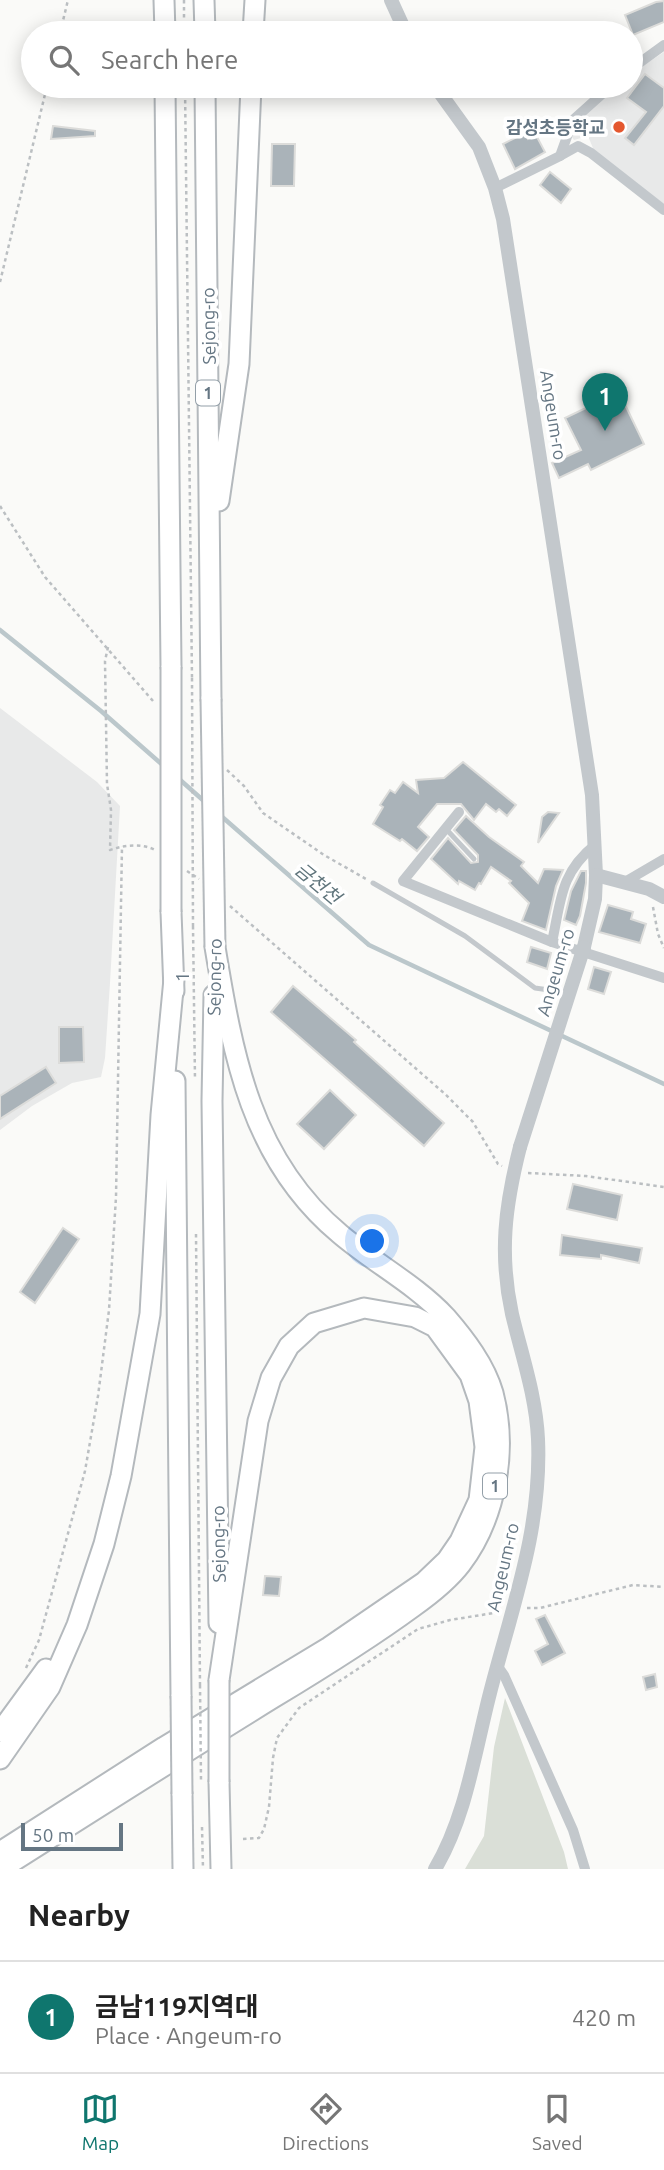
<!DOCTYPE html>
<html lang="en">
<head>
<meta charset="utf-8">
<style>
  :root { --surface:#fff; --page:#f2f2f2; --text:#222; --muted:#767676; --line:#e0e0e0; --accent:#0f766e }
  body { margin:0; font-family:Ubuntu,"Noto Sans KR",sans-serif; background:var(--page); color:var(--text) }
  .scale { position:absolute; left:21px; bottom:18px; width:102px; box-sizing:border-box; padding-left:7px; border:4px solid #657683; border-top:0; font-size:19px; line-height:24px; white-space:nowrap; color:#657683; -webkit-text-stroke:5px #fff; paint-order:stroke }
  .you { position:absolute; left:373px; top:1242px; width:24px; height:24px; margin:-18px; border:5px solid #fff; border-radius:50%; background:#1a73e8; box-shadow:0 0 0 10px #1a73e833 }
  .badge { display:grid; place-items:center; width:46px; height:46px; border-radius:50%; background:var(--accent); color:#fff; font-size:23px; font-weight:700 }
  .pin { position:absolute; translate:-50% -58px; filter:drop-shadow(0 2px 4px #0008) }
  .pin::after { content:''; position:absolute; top:37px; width:24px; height:21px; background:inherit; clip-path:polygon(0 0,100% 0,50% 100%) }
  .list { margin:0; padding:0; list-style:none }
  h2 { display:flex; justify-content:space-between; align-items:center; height:91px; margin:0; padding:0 28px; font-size:30px }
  h2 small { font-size:23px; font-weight:400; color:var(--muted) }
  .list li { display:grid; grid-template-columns:46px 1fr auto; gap:21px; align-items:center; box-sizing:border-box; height:112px; padding:0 28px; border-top:2px solid var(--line) }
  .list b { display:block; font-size:26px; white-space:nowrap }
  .list p { margin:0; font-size:23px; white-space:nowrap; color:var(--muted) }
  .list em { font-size:23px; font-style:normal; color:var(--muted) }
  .icon { flex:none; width:38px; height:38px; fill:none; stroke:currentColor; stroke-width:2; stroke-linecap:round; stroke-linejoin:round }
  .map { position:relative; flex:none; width:664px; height:1869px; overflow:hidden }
  .search { position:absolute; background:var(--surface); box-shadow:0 4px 18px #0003; left:21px; right:21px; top:21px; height:77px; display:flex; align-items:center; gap:18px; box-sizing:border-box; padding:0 24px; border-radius:38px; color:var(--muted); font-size:26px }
  .sheet { height:203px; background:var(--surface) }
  nav { display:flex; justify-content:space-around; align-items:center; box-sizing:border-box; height:98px; border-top:2px solid var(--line); background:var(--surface); font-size:19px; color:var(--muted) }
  nav a { display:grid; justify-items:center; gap:4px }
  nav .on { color:var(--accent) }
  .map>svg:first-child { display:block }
</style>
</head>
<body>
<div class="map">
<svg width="664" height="1869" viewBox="0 0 664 1869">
  <rect width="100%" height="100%" fill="#fafaf8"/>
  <g fill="#e8e9e9">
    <polygon points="664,52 664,204 595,153 588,136 574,140 572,137 576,122 597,102 616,86 631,86 631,74"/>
    <polygon points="0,708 97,782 120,806 110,983 105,1058 101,1077 72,1083 32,1106 0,1130"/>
  </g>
  <polygon fill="#dadfd7" points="505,1698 564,1852 568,1869 465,1869 484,1836 494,1747"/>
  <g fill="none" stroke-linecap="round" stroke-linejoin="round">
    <g stroke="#bbc7cb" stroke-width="4.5">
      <polyline points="0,630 101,711 166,768"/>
      <polyline points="178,778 205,802"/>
      <polyline points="220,815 369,945 664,1084"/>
    </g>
  </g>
  <g fill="#aab3b9" stroke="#dcdcda" stroke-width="2">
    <polygon points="664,1 664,22 633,35 625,15 656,2"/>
    <polygon points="645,74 664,88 664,106 634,145 625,138 646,112 627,98"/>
    <polygon points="53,126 95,131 95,136 51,139"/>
    <polygon points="525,133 528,139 536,135 545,152 515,169 503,144"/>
    <polygon points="272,144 295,144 294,186 271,186"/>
    <polygon points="550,172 571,189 561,203 540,185"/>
    <polygon points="619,392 644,444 591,470 588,464 559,478 552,463 581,450 565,418"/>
    <polygon points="463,762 516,805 507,816 499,809 496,812 486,804 474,820 461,804 437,804 418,827 429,837 417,851 402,839 400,841 373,824 383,807 380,805 390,790 395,793 403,782 418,793 416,780 444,778"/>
    <polygon points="548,812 559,813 538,843 542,817"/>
    <polygon points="466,816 489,837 524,862 521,866 538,883 544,869 563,870 556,886 546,930 522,921 529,903 509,883 511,881 491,867 481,884 479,883 475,890 459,881 458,884 431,859 448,838 471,863 478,862 478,855 454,830"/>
    <polygon points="581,871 586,871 586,883 580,916 576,925 564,920 571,891"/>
    <polygon points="608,905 633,912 631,919 646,924 640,943 599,932"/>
    <polygon points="531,947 551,953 547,969 527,962"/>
    <polygon points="594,967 611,972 604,994 588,989"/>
    <polygon points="293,986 356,1040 354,1042 444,1123 424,1146 271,1012"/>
    <polygon points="59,1027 83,1027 84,1062 59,1063"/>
    <polygon points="46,1067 56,1083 0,1119 0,1096"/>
    <polygon points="330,1090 356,1115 324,1149 297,1124"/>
    <polygon points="573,1184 622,1195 617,1220 567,1209"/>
    <polygon points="63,1228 79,1239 35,1303 20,1292"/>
    <polygon points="562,1235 642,1248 639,1263 601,1255 601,1259 560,1255"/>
    <polygon points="265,1576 281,1577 279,1596 263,1595"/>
    <polygon points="545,1615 565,1653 542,1665 535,1651 548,1644 536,1619"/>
    <polygon points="655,1674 657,1687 646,1690 643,1677"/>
  </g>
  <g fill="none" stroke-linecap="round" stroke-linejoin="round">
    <defs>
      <g id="trunk">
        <polyline points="164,0 165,33"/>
        <polyline points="204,0 205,33"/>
        <polyline points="253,33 255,0"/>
        <polyline points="165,86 171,667"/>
        <polyline points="205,86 211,699"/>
        <polyline points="219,501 239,364 251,86"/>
        <polyline points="171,912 174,991"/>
        <polyline points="214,995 212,1101 219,1623"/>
        <polyline points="175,1081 181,1696"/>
        <polyline points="0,1732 46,1669"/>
        <polyline points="0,1759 50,1687 77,1625 104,1544 121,1476 150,1314 161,1115 174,979"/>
        <polyline points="219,1782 221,1869"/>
        <polyline points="182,1794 183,1869"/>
        <polyline points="0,1852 164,1747 329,1647 424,1582 447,1560 460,1541 479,1500 485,1447 479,1401 470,1375 435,1327 415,1317 364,1308 314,1323 289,1346 271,1378 258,1421 219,1680"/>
        <path d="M1,1869C91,1812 182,1754 273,1698C321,1669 368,1640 413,1607C430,1595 448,1581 461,1564C496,1518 508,1450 493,1393C485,1365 465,1339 446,1317C415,1284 374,1263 340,1234C251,1160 233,1056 215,947"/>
      </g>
    </defs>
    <use href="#trunk" stroke="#b4b9bd" stroke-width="23"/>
    <g stroke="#bbbfc2" stroke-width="2.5" stroke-dasharray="3.5 3.5" stroke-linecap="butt">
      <polyline points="184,0 184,33"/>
      <polyline points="60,33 68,0"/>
      <polyline points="185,86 192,678"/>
      <polyline points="0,282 47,86"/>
      <polyline points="0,506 45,577 153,701"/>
      <path d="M108,647L105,661L107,784L111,810L110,850C124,845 142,843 155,850"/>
      <polyline points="227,770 244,786 263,813 324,855 366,879"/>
      <polyline points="187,871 199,879"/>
      <polyline points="230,906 445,1094 473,1122 498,1164 502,1166"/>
      <polyline points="653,907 658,934 664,948"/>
      <polyline points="193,926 195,1080"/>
      <polyline points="528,1173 586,1176 664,1187"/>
      <polyline points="196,1234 200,1685"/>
      <polyline points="527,1608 540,1608 633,1585 664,1587"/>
      <polyline points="26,1668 39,1640 85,1471 98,1396 109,1310 116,1197 122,846"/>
      <polyline points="202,1827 203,1869"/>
      <polyline points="243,1839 259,1838 264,1829 269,1807 273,1758 277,1738 299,1708 418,1629 450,1620 500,1612"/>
    </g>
    <g stroke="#c3c8cc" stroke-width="5">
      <polyline points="446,829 474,859"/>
      <polyline points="373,883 465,936 535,988 549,990 562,963 566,948"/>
    </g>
    <g stroke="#c3c8cc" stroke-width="10">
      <polyline points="631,69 664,45"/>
      <polyline points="560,156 578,146 591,153 664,210"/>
      <polyline points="495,188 560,156 573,120 611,86"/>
      <path d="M459,812L403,881L552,942C561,901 560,873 595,845"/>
      <polyline points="623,883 664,859"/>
      <polyline points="552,942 664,978"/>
      <polyline points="497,1665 504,1675 573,1830 585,1869"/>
    </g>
    <g stroke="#c3c8cc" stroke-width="14">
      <polyline points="391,0 406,33"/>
      <polyline points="435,86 479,147 495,188 503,219 592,795 596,875 595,899 584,947"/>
      <polyline points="596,875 649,889 664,897"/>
      <path d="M435,1869C466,1817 475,1751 490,1693C512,1607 542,1529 538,1439C536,1396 522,1356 512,1314C499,1254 505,1206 520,1147"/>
    </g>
    <use href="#trunk" stroke="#fff" stroke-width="19"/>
    <defs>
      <g id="trunk-bridge">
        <polyline points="211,699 215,947"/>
        <polyline points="171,912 171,667"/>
        <polyline points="181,1696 182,1794"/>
        <polyline points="219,1782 219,1680"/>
      </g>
    </defs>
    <use href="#trunk-bridge" stroke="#b4b9bd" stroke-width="23" stroke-linecap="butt"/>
    <g stroke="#bbbfc2" stroke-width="2.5" stroke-dasharray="3.5 3.5" stroke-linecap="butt">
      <polyline points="192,678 193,926"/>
      <polyline points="200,1685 201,1780"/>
    </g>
    <polyline stroke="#c3c8cc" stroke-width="14" points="520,1147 584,947"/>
    <use href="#trunk-bridge" stroke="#fff" stroke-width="19"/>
  </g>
  <circle fill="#e4572e" stroke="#fff" stroke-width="2.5" cx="619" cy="127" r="7"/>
  <g text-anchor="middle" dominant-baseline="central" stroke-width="7" stroke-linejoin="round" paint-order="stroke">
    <g fill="#fff" stroke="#939fa8" stroke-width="2">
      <rect x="196" y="380.5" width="24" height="25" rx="5"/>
      <rect x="483" y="1473.5" width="24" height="25" rx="5"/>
    </g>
    <g font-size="16" font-weight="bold" fill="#657683">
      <text x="208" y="393">1</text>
      <text x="495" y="1486">1</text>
    </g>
    <g font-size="18" font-weight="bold" fill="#657683" stroke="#fff" text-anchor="end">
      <text x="605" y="127">감성초등학교</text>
    </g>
    <g font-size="18" fill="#657683" stroke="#fff">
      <text transform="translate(208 326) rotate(-91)">Sejong-ro</text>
      <text transform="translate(554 415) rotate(81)">Angeum-ro</text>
      <text transform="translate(555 972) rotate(-73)">Angeum-ro</text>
      <text transform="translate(182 977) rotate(-90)">1</text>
      <text transform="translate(214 977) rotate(-89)">Sejong-ro</text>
      <text transform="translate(218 1544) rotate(-91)">Sejong-ro</text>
      <text transform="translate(502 1567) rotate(-77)">Angeum-ro</text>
    </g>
    <g font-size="19" font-style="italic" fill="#60757c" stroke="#fff">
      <text transform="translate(318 883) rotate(40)">금천천</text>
    </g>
  </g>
</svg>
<div class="scale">50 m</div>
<div class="you"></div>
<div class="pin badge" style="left:605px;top:431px">1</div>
<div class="search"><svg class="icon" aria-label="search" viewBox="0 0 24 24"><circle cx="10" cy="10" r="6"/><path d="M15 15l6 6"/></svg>Search here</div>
</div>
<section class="sheet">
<h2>Nearby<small></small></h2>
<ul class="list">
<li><span class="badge">1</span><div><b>금남119지역대</b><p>Place · Angeum-ro</p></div><em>420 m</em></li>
</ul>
</section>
<nav>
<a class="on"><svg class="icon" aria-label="map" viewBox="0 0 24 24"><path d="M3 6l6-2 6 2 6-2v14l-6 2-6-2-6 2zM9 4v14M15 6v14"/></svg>Map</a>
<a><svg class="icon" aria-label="directions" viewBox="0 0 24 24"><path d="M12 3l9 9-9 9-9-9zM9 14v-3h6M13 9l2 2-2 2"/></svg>Directions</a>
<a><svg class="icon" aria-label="saved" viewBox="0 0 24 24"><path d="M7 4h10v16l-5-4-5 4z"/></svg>Saved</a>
</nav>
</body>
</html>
